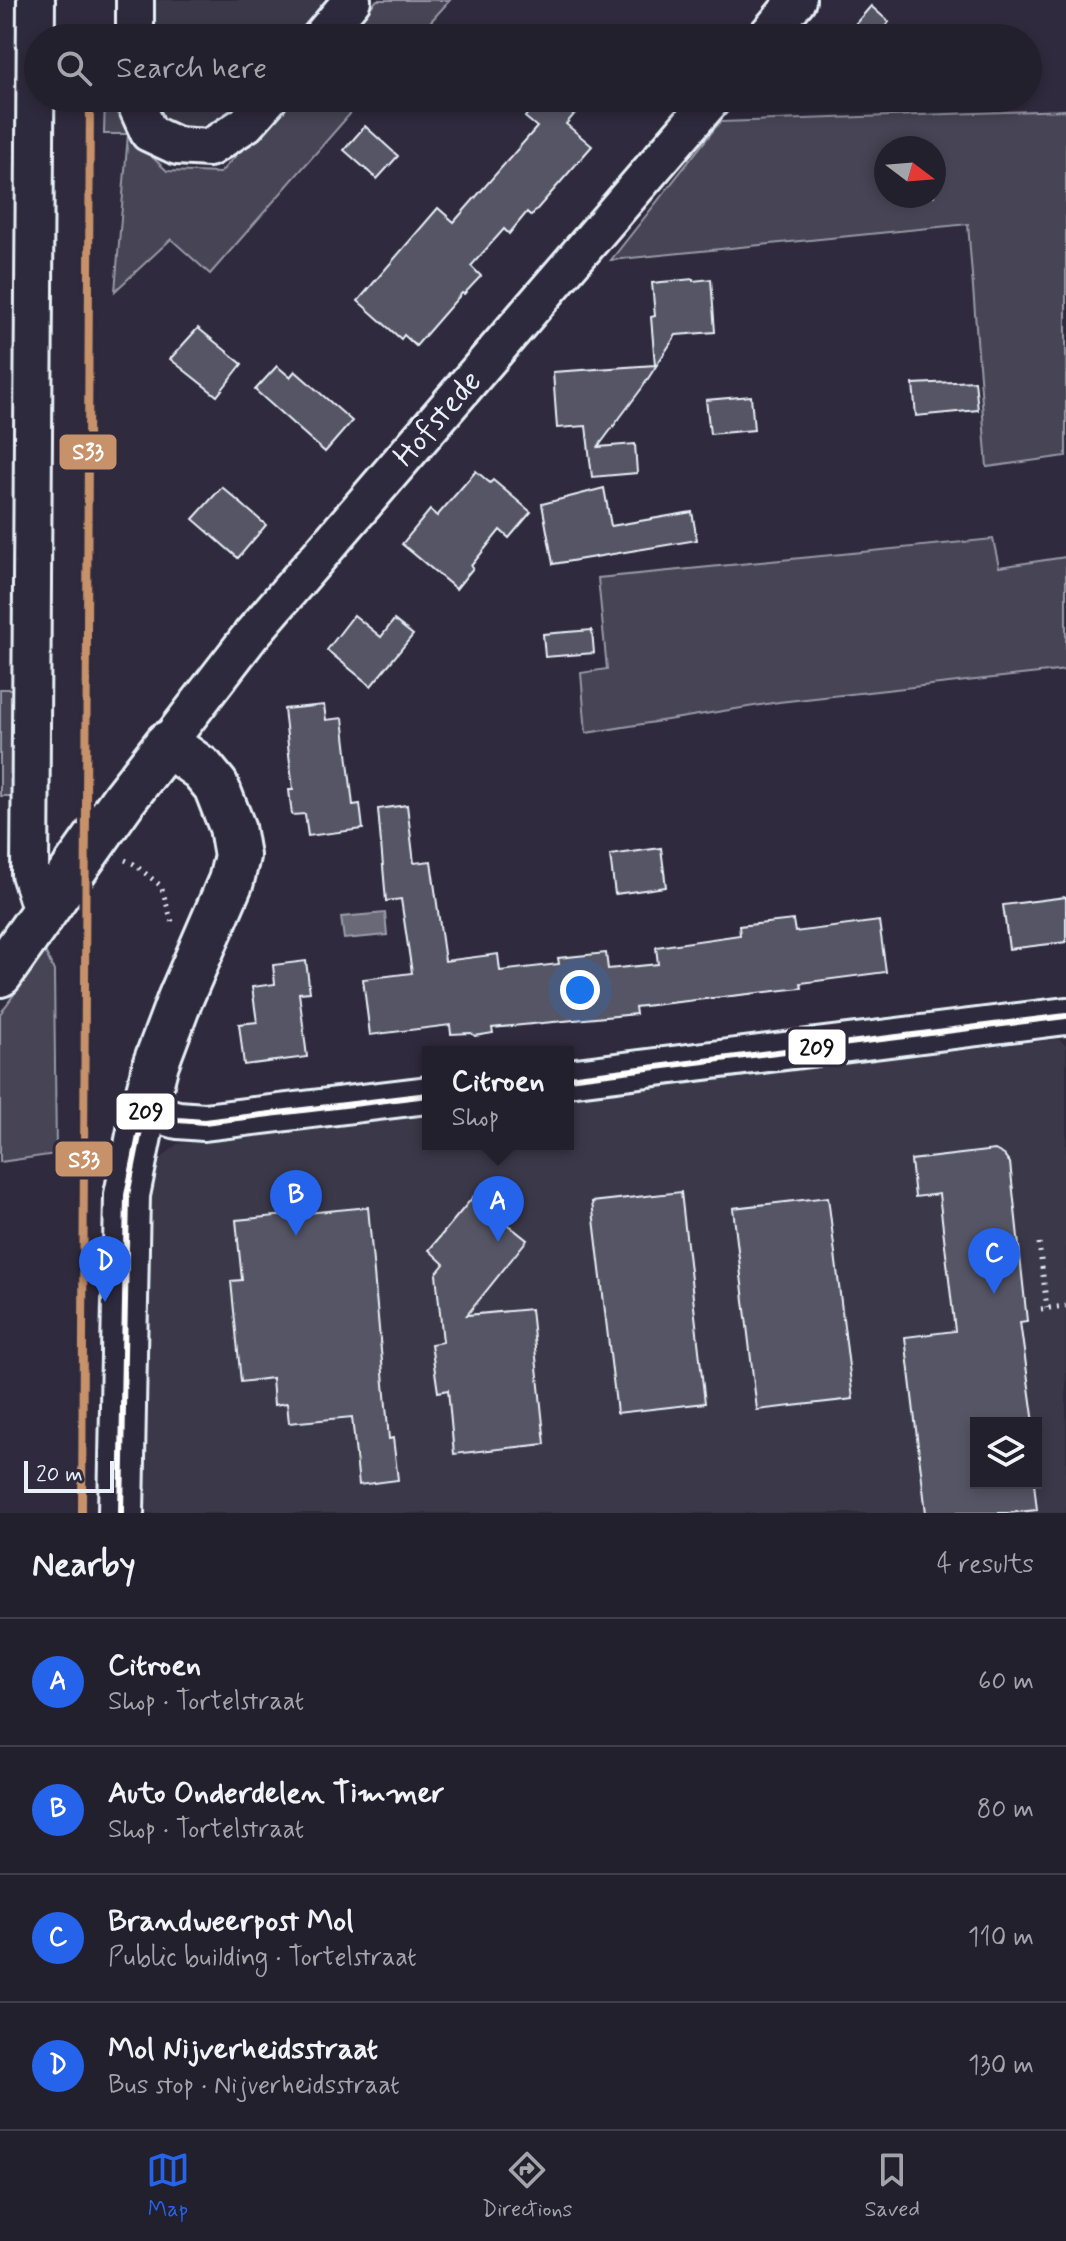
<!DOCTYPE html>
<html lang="en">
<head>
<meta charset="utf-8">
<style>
  :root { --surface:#23202e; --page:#2b2836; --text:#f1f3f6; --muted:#a3a3aa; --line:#403e4a; --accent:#2563eb }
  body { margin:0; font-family:Mynerve,sans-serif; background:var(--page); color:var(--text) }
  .controls { position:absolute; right:24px; bottom:24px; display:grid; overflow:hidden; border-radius:0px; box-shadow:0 4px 12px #0003 }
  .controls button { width:72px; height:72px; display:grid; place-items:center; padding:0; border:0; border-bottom:2px solid var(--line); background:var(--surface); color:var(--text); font:40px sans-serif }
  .compass { position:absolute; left:874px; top:136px; width:72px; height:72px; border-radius:50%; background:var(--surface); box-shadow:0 4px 12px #0003; rotate:106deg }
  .scale { position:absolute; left:24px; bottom:20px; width:90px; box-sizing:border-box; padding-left:8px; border:4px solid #e8f1f8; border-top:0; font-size:22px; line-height:28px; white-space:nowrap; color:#e8f1f8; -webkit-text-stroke:6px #2f2a3d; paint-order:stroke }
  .you { position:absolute; left:580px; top:990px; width:28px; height:28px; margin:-20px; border:6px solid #fff; border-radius:50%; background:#1a73e8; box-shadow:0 0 0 12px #1a73e833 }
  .badge { display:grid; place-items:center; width:52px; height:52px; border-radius:50%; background:var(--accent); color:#fff; font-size:26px; font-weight:700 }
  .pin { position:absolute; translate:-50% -66px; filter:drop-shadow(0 2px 4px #0008) }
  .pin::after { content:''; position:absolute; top:42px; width:28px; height:24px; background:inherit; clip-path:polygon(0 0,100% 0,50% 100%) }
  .popup { position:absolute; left:422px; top:1046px; width:152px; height:104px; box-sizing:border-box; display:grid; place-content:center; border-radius:0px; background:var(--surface); filter:drop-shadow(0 2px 6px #0005); font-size:26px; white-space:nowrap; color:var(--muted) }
  .popup b { font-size:30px; color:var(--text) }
  .popup::after { content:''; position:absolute; left:50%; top:100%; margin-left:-16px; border:16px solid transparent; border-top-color:var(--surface) }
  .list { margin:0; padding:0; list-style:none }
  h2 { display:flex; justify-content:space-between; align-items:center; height:104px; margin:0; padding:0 32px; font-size:34px }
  h2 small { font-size:26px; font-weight:400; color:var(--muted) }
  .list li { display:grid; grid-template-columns:52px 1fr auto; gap:24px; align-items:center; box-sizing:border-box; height:128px; padding:0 32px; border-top:2px solid var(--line) }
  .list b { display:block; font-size:30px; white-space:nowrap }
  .list p { margin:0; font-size:26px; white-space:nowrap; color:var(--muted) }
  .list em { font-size:26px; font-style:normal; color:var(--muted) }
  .icon { flex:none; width:44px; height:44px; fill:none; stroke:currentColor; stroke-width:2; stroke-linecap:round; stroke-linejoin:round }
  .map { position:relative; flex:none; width:1066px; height:1513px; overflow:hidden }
  .search { position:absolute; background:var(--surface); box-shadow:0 4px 12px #0003; left:24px; right:24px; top:24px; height:88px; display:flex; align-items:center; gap:20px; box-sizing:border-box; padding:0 28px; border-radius:44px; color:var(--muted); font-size:30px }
  .sheet { height:616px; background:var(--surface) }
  nav { display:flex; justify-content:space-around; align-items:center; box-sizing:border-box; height:112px; border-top:2px solid var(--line); background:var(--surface); font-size:22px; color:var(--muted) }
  nav a { display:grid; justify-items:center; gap:4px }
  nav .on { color:var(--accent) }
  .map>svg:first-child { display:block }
</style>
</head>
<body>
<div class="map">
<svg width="1066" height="1513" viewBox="0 0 1066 1513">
  <rect width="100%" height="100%" fill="#2f2a3d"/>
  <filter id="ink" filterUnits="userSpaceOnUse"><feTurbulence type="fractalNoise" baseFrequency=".0125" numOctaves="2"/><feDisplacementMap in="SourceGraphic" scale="16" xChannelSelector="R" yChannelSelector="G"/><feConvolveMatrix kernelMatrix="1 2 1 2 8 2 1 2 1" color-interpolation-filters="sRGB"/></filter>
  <g filter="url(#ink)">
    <g fill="#3b3749" fill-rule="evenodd">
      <polygon points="144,0 346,0 314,38 144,38"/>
      <polygon points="146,98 263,98 212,136 172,132"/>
      <path d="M1058,1039L1066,1045V1513H143V1197L152,1167L177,1144L428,1114V1144H568V1097ZM976,1423H1036V1483H976Z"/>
    </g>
    <g fill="#464455" stroke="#979aa6" stroke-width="2" fill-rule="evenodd">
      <polygon points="377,0 450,0 416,38 343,38"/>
      <polygon points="105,98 128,98 128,134 167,171 220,173 288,98 364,98 210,274 171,239 115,291 128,134 104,134"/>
      <path d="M1066,110V456L987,467L968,224L611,260L720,122ZM886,148H934V196H886Z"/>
      <polygon points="993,539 999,567 1066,557 1066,670 779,702 586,733 581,673 607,669 598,578"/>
      <rect x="0" y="689" width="18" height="107"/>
      <polygon points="45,951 54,971 56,1154 0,1162 0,1014"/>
    </g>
    <polygon fill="#696978" stroke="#9c9fab" stroke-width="2" points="385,913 387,935 344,939 341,917"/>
    <g fill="#575565" stroke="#e8f1f8" stroke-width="2">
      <polygon points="871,6 889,22 876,38 843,38"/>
      <polygon points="540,98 588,98 566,124 592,146 531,216 527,212 509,234 504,229 471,266 481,276 464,294 462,293 416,346 404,335 401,339 358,301 438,208 454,222 537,127 525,117"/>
      <polygon points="365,126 398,156 377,179 344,150"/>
      <polygon points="693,279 693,281 711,279 715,332 676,335 642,388 598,447 635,444 637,473 592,477 586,426 557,428 553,372 655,365 651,317 655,316 652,283"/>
      <polygon points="198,328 242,364 217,396 170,359"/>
      <polygon points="277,366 290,377 295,371 352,421 325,452 255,390"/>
      <polygon points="975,381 978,410 916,416 913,384"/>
      <polygon points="751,396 754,430 710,434 706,400"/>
      <polygon points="476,471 490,483 493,480 531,512 509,538 500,530 471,566 473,568 456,589 402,544 430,510 437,516"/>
      <polygon points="222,487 266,525 238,558 193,519"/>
      <polygon points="604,488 611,526 692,512 697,540 553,564 542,504"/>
      <polygon points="354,615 381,637 394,620 413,635 371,686 327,650"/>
      <polygon points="592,630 594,653 545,657 543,634"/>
      <polygon points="324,705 326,720 343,718 353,805 360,804 363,829 308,836 305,814 292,815 289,790 293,790 284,709"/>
      <polygon points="407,805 414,863 431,861 445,961 498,954 500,971 559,964 558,958 606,953 608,969 658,964 656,947 740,935 739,926 793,920 795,932 879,921 886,972 801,983 802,988 635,1007 636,1014 492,1028 493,1033 475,1036 471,1033 451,1034 450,1025 370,1035 363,979 412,973 401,899 386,901 378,809"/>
      <polygon points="661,848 666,887 615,894 610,855"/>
      <polygon points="1066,897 1066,942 1009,949 1003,905"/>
      <polygon points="306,961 310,992 299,993 307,1057 244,1065 239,1024 257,1022 252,987 275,984 273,965"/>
      <polygon points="995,1150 1004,1155 1010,1163 1027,1321 1020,1322 1034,1423 976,1423 976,1483 1034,1483 1037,1510 1008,1513 926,1513 905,1337 955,1331 939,1194 915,1197 911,1160"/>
      <polygon points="681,1192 705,1403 617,1413 592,1202"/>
      <polygon points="473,1197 527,1240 467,1315 531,1309 545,1444 454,1454 448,1390 438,1392 431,1344 443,1342 436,1274 444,1264 429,1250"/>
      <polygon points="828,1197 853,1399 757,1410 733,1208"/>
      <polygon points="368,1207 389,1439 393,1438 398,1480 359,1485 352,1417 289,1423 287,1403 274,1405 272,1378 241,1382 231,1281 242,1280 236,1220"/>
    </g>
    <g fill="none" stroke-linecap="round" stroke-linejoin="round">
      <defs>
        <g id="minor">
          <polyline points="36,0 30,874 43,915"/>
          <polyline points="135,38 135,0"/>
          <polyline points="320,38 352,0"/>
          <polyline points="765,38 797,0"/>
          <polyline points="135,98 135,102 149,133 177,146 209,148 246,124 269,98"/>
          <polyline points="167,744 251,635 713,98"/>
          <polyline points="568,1078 1066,1016"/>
          <polyline points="144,1111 178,1120 204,1122 428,1095"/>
        </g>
        <polyline id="major" points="0,974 124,799 167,744 202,769 216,786 232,827 237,856 231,881 180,999 156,1063 144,1111 127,1195 121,1513"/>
      </defs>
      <use href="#minor" stroke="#e8f1f8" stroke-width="42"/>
      <use href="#major" stroke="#e8f1f8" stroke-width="50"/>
      <g stroke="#e8f1f8" stroke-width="5" stroke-dasharray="2 6" stroke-linecap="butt">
        <polyline points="125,860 134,864 161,886 172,922"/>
        <polyline points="1039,1243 1047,1308"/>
        <polyline points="1041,1309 1066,1306"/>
      </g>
      <use href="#minor" stroke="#2f2a3d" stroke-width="36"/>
      <use href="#major" stroke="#2f2a3d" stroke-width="44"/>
      <defs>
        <g id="bus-1">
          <polyline points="568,1078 1066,1016"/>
          <polyline points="121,1513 127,1195 144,1111 178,1120 204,1122 428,1095"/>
        </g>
      </defs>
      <use href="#bus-1" stroke="#2f2a3d" stroke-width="12"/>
      <use href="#bus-1" stroke="#fff" stroke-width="6"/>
      <defs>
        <polyline id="rail-1" points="82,1513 90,98"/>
      </defs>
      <use href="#rail-1" stroke="#2f2a3d" stroke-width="14"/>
      <use href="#rail-1" stroke="#c7916a" stroke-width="8"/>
    </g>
  </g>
  <g text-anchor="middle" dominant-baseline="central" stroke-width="7" stroke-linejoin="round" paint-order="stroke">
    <g font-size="32" fill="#e8f1f8" stroke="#2f2a3d">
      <text transform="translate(438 419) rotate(-49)">Hofstede</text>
    </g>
  </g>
  <g stroke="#2f2a3d" stroke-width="3">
    <rect x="58" y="433" width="60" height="38" rx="8" fill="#c7916a"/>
    <rect x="787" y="1028" width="60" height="38" rx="8" fill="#fff"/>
    <rect x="115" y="1092" width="61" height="39" rx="8" fill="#fff"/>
    <rect x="54" y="1140" width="60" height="38" rx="8" fill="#c7916a"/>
  </g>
  <g font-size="22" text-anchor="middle" font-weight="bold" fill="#fff">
    <text x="88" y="459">S33</text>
    <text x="84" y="1167">S33</text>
  </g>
  <g font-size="22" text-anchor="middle" font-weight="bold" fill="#111">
    <text x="817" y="1055">209</text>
    <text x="146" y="1119">209</text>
  </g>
</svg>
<div class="controls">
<button><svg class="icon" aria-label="layers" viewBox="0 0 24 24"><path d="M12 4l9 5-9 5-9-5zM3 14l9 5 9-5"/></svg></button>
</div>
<svg class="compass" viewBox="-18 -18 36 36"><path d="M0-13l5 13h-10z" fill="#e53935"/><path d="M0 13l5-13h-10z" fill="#a3a3aa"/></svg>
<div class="scale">20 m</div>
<div class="you"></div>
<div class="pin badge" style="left:498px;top:1242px">A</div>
<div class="popup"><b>Citroen</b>Shop</div>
<div class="pin badge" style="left:296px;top:1236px">B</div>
<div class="pin badge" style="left:994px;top:1294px">C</div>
<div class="pin badge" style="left:105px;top:1302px">D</div>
<div class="search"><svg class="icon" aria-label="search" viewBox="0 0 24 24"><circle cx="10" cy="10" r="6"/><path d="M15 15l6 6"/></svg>Search here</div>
</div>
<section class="sheet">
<h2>Nearby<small>4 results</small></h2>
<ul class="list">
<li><span class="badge">A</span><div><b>Citroen</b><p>Shop · Tortelstraat</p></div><em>60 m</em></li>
<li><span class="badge">B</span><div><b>Auto Onderdelen Timmer</b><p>Shop · Tortelstraat</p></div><em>80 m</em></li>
<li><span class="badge">C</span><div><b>Brandweerpost Mol</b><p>Public building · Tortelstraat</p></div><em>110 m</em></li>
<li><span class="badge">D</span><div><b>Mol Nijverheidsstraat</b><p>Bus stop · Nijverheidsstraat</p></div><em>130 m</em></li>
</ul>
</section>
<nav>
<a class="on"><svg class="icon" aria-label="map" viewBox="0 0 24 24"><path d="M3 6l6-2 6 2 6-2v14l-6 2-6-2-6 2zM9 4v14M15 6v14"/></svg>Map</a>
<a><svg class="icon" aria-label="directions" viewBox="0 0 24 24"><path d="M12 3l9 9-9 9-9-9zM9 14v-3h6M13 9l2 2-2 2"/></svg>Directions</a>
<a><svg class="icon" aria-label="saved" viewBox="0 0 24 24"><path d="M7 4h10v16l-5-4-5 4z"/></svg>Saved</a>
</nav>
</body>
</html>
